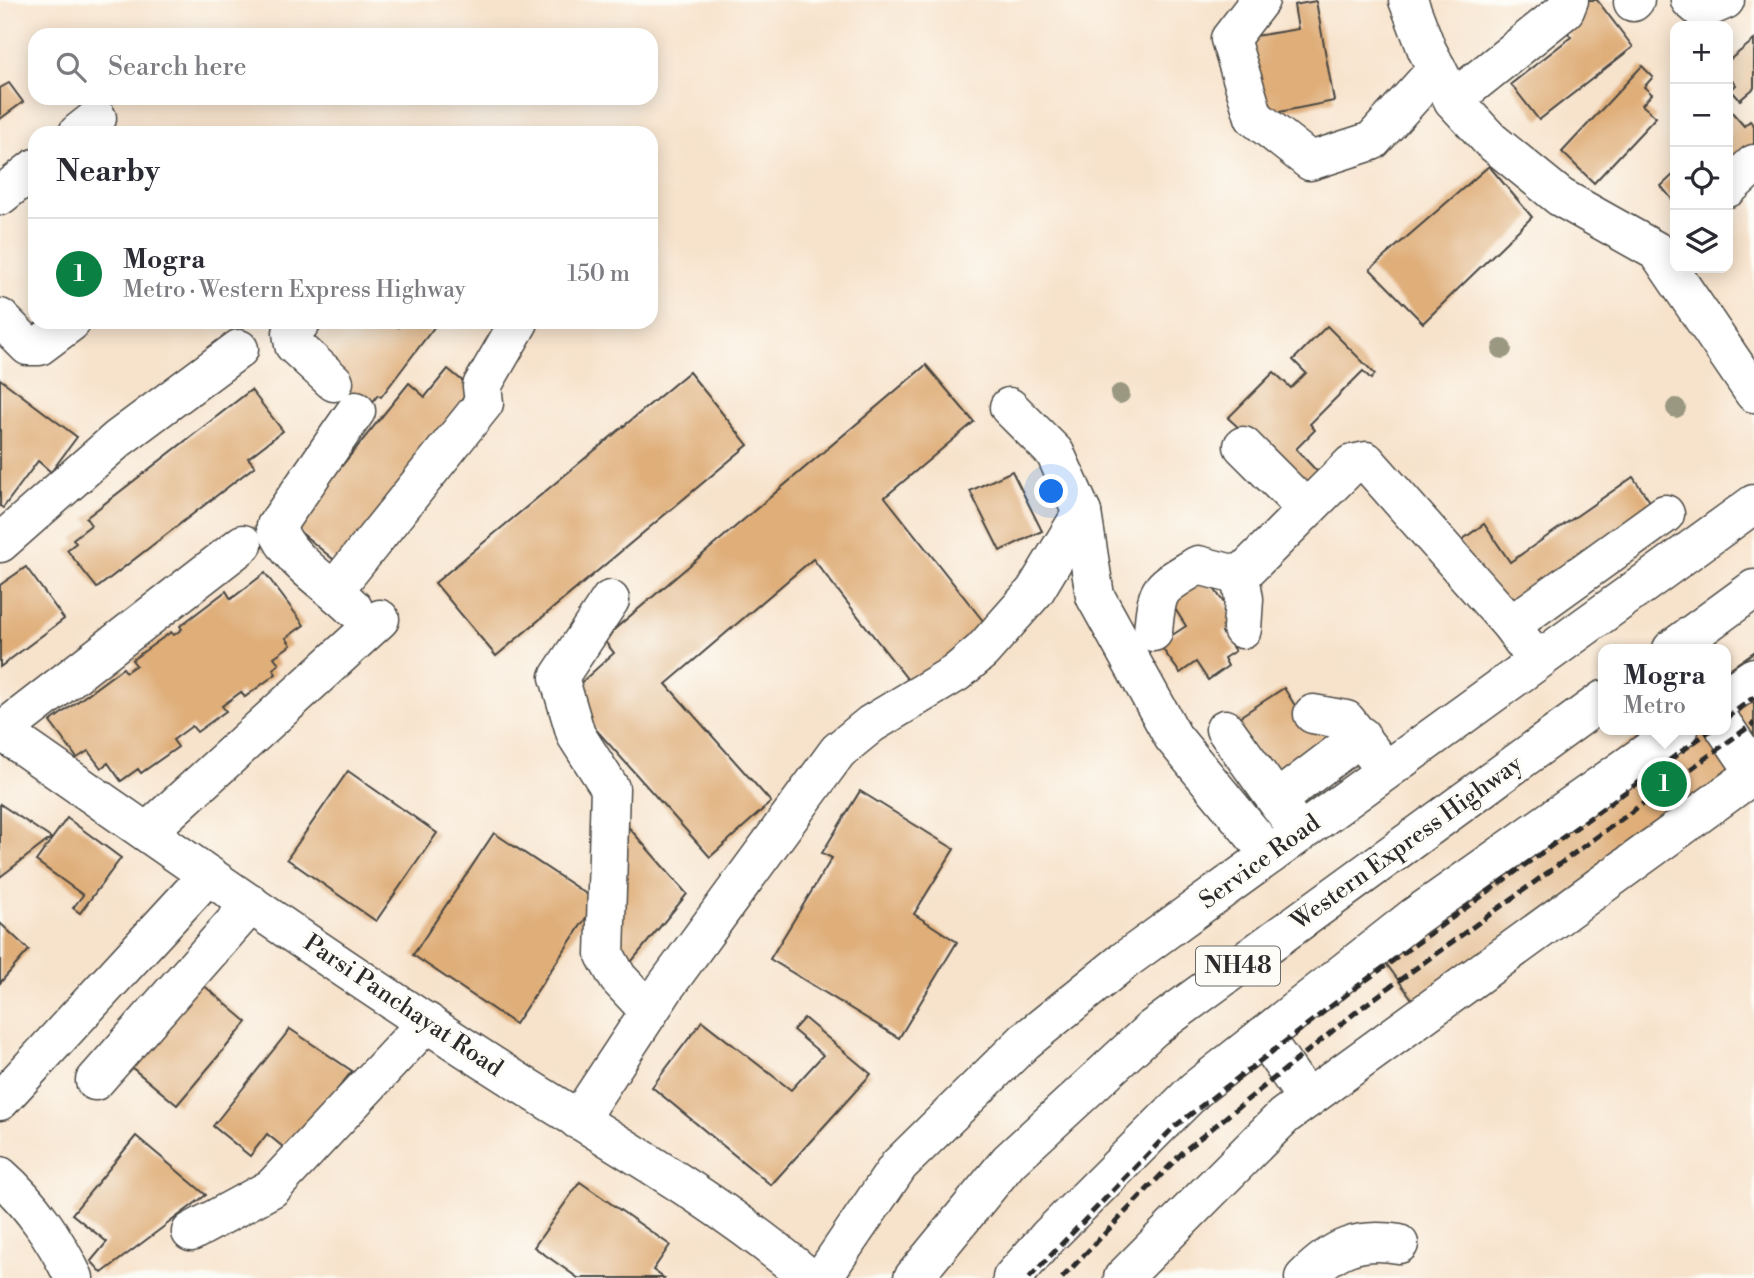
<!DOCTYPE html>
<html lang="en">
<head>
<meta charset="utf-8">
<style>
  :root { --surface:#fff; --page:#f2f2f3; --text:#2b2b33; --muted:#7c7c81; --line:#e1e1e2; --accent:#0b8043 }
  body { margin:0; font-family:"Libre Bodoni",serif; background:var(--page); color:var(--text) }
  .controls { position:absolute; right:21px; top:21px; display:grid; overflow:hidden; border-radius:14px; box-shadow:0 4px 18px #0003 }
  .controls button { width:63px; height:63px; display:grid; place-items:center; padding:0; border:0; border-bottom:2px solid var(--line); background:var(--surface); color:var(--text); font:35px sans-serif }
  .you { position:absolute; left:1052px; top:492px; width:24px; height:24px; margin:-18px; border:5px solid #fff; border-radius:50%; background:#1a73e8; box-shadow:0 0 0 10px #1a73e833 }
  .badge { display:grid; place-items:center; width:46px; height:46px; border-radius:50%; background:var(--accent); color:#fff; font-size:23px; font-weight:700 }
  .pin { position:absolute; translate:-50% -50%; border:4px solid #fff; box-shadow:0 2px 7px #0006 }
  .popup { position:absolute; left:1598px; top:644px; width:133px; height:91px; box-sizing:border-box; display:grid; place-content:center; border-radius:14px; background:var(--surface); filter:drop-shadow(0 2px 5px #0005); font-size:23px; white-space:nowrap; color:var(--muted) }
  .popup b { font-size:26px; color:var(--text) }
  .popup::after { content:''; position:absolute; left:50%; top:100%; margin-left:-14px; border:14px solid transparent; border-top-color:var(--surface) }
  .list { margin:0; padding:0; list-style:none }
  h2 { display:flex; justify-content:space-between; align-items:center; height:91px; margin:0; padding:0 28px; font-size:30px }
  h2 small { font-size:23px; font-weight:400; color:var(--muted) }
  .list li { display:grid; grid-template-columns:46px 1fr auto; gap:21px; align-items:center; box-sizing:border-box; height:112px; padding:0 28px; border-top:2px solid var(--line) }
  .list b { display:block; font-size:26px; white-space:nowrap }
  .list p { margin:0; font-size:23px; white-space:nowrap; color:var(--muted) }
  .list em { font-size:23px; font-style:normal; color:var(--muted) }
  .icon { flex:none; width:38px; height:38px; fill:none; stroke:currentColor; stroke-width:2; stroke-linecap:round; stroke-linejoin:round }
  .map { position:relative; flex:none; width:1754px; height:1278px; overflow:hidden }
  .search { position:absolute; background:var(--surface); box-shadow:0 4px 18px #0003; left:28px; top:28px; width:630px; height:77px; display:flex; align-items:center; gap:18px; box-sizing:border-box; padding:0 24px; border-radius:21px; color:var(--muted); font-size:26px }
  .panel { position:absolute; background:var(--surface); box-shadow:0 4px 18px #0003; left:28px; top:126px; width:630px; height:203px; border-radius:21px }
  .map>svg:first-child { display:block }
</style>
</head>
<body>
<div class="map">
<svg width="1754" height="1278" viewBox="0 0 1754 1278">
  <rect width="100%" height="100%" fill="#fdfcf7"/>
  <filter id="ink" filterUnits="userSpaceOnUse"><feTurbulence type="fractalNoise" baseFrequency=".0143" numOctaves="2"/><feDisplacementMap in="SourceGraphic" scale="14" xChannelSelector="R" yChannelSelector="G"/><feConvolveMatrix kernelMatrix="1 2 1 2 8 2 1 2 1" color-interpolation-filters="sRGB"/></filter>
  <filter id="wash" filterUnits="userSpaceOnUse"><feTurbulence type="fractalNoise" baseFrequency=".00686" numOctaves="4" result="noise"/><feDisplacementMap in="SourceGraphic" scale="28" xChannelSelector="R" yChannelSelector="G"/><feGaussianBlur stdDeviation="1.57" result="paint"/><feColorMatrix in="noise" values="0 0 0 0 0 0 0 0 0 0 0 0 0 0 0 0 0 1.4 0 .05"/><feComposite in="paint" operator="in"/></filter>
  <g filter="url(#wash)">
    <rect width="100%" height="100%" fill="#f7e3cc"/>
    <g id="blocks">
      <g fill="#dfae79">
        <polygon points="1584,0 1597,0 1633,47 1539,120 1511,84 1571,37 1558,20"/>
        <polygon points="1316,1 1334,101 1254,117 1249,37 1298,29 1294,5"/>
        <polygon points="1754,40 1754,88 1740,100 1731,90 1736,85 1728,75 1728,61"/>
        <polygon points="1642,66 1653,77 1644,87 1652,94 1642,105 1656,117 1594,183 1562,152"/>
        <polygon points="9,83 23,102 0,119 0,88"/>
        <polygon points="1730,110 1744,126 1750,121 1754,126 1754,144 1728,166"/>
        <polygon points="1489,166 1532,217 1423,323 1370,269"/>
        <polygon points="1675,173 1675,203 1661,186"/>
        <polygon points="326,322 392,322 398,327 402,322 438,322 381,397 378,395 368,408 339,386 306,348"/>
        <polygon points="1327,326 1375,374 1371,379 1363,371 1310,424 1315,430 1296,449 1326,481 1304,487 1228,418 1274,372 1291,388 1306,373 1293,360"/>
        <polygon points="926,365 974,422 885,497 987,626 912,685 813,559 666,684 771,802 710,857 566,696 614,653 603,639"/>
        <polygon points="448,369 477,393 345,569 293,526 409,383 425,397"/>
        <polygon points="689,372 748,445 496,656 435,583"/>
        <polygon points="0,379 77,437 51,472 38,461 3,508 0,506"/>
        <polygon points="251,390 283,431 248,458 255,466 97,588 67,550 76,543 73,539 91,525 86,518"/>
        <polygon points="1012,471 1042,531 1000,551 970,491"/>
        <polygon points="1633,477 1658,513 1510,615 1459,542 1484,524 1510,562"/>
        <polygon points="26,567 64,619 0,667 0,585"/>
        <polygon points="265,573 304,625 286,638 291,645 274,657 279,664 273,669 276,674 245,697 241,692 222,706 226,711 197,732 192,726 173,740 178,747 141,773 138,769 121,781 108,763 101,768 88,751 77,758 50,722 123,668 126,672 136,665 132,660 171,632 174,635 182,629 180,626 226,591 231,599"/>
        <polygon points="1204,574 1237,622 1222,632 1235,651 1224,658 1228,666 1208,680 1196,662 1180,673 1159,644 1186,626 1168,598"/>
        <polygon points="1754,652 1754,769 1420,1010 1364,933 1646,730 1725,730 1725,672"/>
        <polygon points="1284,688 1306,723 1352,735 1285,789 1233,721"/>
        <polygon points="348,771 437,833 376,921 287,859"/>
        <polygon points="860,791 954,849 914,914 957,942 899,1038 770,959 832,858 822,853"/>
        <polygon points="0,804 51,838 0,877"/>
        <polygon points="610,806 687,894 618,978"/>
        <polygon points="67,818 121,858 80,913 73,908 83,895 36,861"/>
        <polygon points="494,833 597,901 515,1024 413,955"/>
        <polygon points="0,923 29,950 0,983"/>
        <polygon points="188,972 247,1022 177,1105 118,1056"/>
        <polygon points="804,1018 871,1074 771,1185 652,1087 702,1021 791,1090 823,1055 793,1030"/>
        <polygon points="290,1029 352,1071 288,1151 267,1134 250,1156 213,1126"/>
        <polygon points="136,1136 206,1195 102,1273 91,1261 107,1242 72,1214"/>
        <polygon points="580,1182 670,1245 653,1270 664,1278 578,1278 534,1247"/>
      </g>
    </g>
  </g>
  <g filter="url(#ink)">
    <use href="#blocks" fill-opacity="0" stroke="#4a4743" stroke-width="2"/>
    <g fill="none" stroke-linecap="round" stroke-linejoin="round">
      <defs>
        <g id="minor">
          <polyline points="1260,0 1230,39 1254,117 1310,161 1372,141 1437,69"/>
          <polyline points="1408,0 1427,50 1453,100 1490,140 1560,197 1658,252 1754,393"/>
          <polyline points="1690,0 1702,10 1725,0"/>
          <polyline points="1633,2 1635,0"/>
          <polyline points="1453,100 1565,10 1569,0"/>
          <polyline points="78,133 97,118"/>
          <polyline points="1728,188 1754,164"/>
          <polyline points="0,196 35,168"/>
          <polyline points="0,318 28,346 39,346 71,322"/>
          <polyline points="301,322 292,333 294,345 334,382"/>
          <polyline points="1009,407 1055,453 1082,513 1095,596 1173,737 1270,855"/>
          <polyline points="1243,446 1306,509"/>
          <polyline points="0,543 118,439 239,349"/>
          <polyline points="1240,576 1244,599 1242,629"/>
          <polyline points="334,590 484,403 482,386 519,322"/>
          <polyline points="610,600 559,677 576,735 610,788 605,955 618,978 649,1011"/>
          <path d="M353,608C328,583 287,560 276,526L356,411"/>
          <polyline points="1511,625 1665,514"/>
          <path d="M1153,632C1157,585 1159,589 1198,565L1240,576L1352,464L1366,461L1511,625L1537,661"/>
          <polyline points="1313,714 1346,720 1374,755"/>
          <polyline points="1225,729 1300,833"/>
          <path d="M0,730C163,844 326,959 493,1066C600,1135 713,1196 809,1278"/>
          <polyline points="2,731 243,544"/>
          <polyline points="1277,800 1361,736"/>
          <polyline points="147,832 380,619"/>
          <polyline points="95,1081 251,904"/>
          <polyline points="0,1101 208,875"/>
          <polyline points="578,1120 666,986 838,751 871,724 956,673 982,651 1035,591 1082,513"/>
          <path d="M0,1176C33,1205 55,1239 74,1278"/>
          <polyline points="191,1232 272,1188 427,1022"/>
          <polyline points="822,1278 899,1165 1025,1041 1125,960 1754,504"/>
          <polyline points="1123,1278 1284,1116 1754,774"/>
          <path d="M1304,1278C1333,1248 1358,1237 1399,1244"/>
        </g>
        <g id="highway">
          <polyline points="1672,649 1754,589"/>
          <polyline points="1725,697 1754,677"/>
          <polyline points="1725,728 1754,771"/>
          <polyline points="1263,1036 1307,1099"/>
          <polyline points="913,1278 1009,1161 1152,1029 1603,700"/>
          <polyline points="1012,1278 1048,1237 1195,1090 1414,917 1679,730"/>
        </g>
      </defs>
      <use href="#minor" stroke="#4a4743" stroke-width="41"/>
      <use href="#highway" stroke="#4a4743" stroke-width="41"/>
      <use href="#minor" stroke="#fff" stroke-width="38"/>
      <use href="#highway" stroke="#fff" stroke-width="38"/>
      <g stroke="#2b2b2b" stroke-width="5" stroke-dasharray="10 5" stroke-linecap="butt">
        <polyline points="1725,719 1754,697"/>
        <polyline points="1029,1278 1174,1127 1351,991 1711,730"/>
        <polyline points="1062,1278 1184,1151 1361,1008 1754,723"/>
      </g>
    </g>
    <g fill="#9a9881">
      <circle cx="1502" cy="349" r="10"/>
      <circle cx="1120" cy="394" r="10"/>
      <circle cx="1676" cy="408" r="10"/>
    </g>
  </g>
  <g text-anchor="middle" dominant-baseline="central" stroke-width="7" stroke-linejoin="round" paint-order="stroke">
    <rect fill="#fdfcf7" stroke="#6a6a68" stroke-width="2" x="1196" y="946.5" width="84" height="39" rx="5"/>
    <g font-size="23" font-weight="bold" fill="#2b2b2b">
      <text x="1238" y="966">NH48</text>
    </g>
    <g font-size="24" fill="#2b2b2b" stroke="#fdfcf7">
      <text transform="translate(1407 843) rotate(-36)">Western Express Highway</text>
      <text transform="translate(1260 862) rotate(-36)">Service Road</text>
      <text transform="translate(403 1006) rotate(34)">Parsi Panchayat Road</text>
    </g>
  </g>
</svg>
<div class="controls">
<button>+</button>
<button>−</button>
<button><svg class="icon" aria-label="locate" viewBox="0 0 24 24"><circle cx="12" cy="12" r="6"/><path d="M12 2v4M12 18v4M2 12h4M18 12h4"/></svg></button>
<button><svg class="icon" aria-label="layers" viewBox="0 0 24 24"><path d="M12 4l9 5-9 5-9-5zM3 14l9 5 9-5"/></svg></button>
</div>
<div class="you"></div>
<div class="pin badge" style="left:1664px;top:784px">1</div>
<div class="popup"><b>Mogra</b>Metro</div>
<div class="search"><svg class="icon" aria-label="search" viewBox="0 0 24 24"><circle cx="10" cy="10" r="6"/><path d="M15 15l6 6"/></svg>Search here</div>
<section class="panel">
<h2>Nearby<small></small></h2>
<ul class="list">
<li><span class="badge">1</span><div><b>Mogra</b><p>Metro · Western Express Highway</p></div><em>150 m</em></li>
</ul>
</section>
</div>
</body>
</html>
